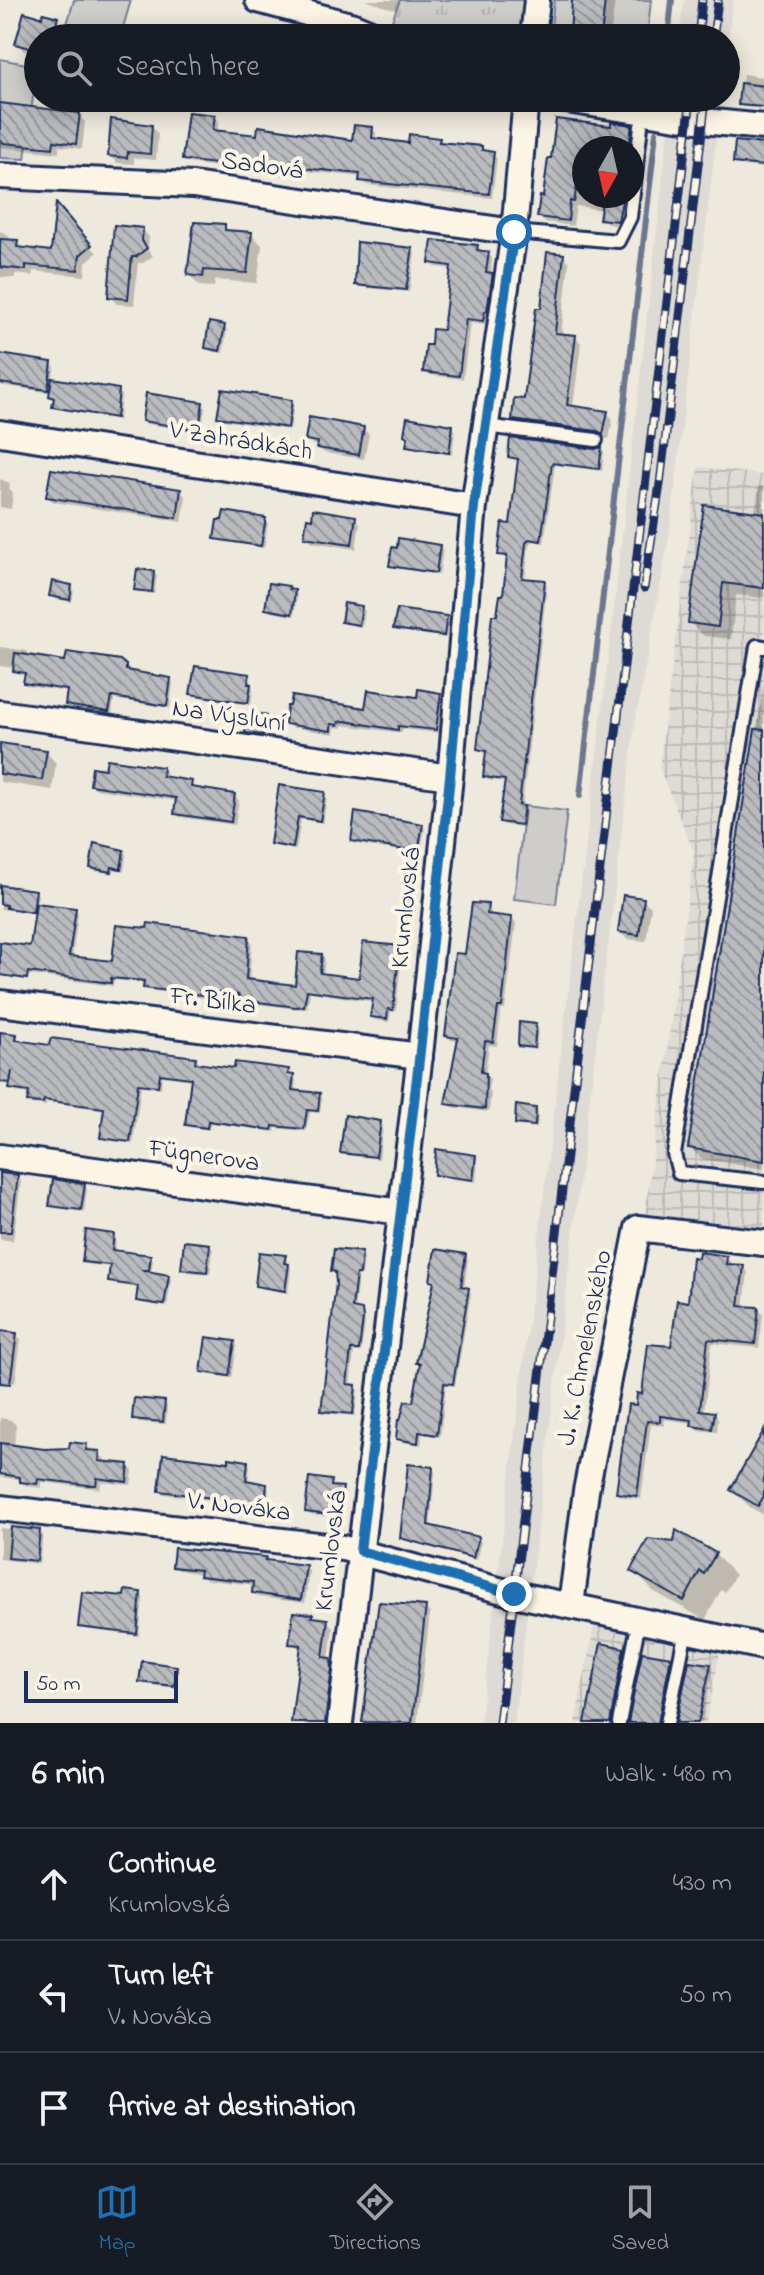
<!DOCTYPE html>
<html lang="en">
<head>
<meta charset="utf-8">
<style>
  :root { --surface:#171b24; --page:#20242c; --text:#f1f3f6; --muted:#9ea1a6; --line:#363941; --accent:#1f6fb2 }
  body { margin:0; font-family:"Indie Flower",sans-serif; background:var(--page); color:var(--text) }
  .compass { position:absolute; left:572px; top:136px; width:72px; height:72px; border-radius:50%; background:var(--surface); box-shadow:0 4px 20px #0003; rotate:188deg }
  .scale { position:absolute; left:24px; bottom:20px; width:154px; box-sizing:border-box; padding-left:8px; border:4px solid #1b2f5e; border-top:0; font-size:22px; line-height:28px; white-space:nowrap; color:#1b2f5e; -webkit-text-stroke:6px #fcf5e5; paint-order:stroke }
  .stop { position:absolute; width:24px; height:24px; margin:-18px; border:6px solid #1f6fb2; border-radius:50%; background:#fff }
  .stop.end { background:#1f6fb2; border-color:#fff; box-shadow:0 2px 8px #0008 }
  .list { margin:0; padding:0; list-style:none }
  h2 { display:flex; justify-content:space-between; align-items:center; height:104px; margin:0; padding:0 32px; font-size:34px }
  h2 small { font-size:26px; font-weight:400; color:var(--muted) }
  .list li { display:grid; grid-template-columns:52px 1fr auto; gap:24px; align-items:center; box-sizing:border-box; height:112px; padding:0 32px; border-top:2px solid var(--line) }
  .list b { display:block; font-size:30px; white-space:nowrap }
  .list p { margin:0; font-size:26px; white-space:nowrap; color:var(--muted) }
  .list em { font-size:26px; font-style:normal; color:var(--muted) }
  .icon { flex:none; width:44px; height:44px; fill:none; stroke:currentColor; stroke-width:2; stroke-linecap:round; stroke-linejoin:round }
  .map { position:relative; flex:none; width:764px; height:1723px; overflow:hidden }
  .search { position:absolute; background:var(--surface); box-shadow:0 4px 20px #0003; left:24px; right:24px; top:24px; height:88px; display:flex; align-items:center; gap:20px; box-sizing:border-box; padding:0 28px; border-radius:44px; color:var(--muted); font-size:30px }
  .sheet { height:440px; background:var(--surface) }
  nav { display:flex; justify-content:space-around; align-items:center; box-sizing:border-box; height:112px; border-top:2px solid var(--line); background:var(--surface); font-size:22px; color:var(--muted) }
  nav a { display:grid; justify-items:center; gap:4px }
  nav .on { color:var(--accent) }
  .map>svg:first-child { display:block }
</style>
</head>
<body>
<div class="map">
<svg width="764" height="1723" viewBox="0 0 764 1723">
  <defs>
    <pattern id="industrial-grid" width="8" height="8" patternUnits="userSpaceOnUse" patternTransform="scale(2)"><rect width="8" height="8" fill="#dedbd4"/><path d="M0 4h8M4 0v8" fill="none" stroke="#bebcb8"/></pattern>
    <pattern id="park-tufts" width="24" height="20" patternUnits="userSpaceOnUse" patternTransform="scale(2)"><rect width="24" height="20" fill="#cfcdca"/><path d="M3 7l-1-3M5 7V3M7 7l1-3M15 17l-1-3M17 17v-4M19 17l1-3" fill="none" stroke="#b1b0b0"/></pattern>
    <pattern id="building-back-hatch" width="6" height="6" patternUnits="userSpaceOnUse" patternTransform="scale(2)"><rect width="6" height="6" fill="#babbbe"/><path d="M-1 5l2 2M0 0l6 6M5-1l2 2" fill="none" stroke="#96989e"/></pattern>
  </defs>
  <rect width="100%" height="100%" fill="#eee9dd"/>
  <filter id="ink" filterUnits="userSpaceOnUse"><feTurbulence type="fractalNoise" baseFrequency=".0125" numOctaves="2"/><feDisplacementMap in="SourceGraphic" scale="16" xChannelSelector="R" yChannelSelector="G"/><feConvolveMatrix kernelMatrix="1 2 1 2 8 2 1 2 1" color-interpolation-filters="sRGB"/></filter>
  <g filter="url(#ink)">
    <g fill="#dedbd4">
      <polygon points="684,0 733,0 726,53 726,38 679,38"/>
      <polygon points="672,98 721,98 670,531 635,723 514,1723 480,1723 601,720"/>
    </g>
    <g fill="url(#industrial-grid)">
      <polygon points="698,467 764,475 764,1227 645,1214 694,852 659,768"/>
      <polygon points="594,1627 720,1652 706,1723 575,1723"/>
    </g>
    <g fill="#cfcdca" stroke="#757e94" stroke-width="2">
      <polygon points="74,0 131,0 120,38 63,38"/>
      <polygon points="554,0 651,0 647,38 550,38"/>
      <polygon points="0,59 37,66 25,159 0,158"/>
      <polygon points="525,806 567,811 556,904 514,899"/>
    </g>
    <polygon fill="url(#park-tufts)" stroke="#757e94" stroke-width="2" points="400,0 525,0 522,38 419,38 390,26"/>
    <g fill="#0003">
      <polygon points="365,0 400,0 396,10"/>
      <polygon points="574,0 615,0 610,38 570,38"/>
      <polygon points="43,19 57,19 64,26 61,38 38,38 38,54 24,51 17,43"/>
      <polygon points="142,29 176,38 140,38"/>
      <polygon points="194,29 223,37 224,38 191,38"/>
      <polygon points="743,74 764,77 764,109 743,107 740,104"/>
      <polygon points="0,105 79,115 85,122 82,149 59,146 59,153 0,147"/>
      <polygon points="214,117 219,121 217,133 354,142 372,129 376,133 375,141 409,145 439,140 443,144 481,148 497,158 492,198 366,185 362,177 287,169 286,176 188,163 184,159"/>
      <polygon points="151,126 158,134 156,160 134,158 134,164 117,163 110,156"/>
      <polygon points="631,127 637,133 632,175 632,148 584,148 584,196 629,196 624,226 608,224 602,218 603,210 576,206 573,226 545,222 539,216 545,199 550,160 612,128"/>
      <polygon points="764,146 764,168 738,165 735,162"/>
      <polygon points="63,212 97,253 86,262 85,276 33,271 32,276 15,274 15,278 0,277 0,231 8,235 16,249 19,247 17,242 25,250 53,254"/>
      <polygon points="224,226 231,233 251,234 262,245 257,283 215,280 214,287 200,286 189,275"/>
      <polygon points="142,229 149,237 148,250 153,256 143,263 138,263 134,305 117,304 110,296"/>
      <polygon points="477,247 492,258 491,274 496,279 491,314 489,314 487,325 470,323 463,379 429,375 425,371 432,347 444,332 452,269 436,267 431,263"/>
      <polygon points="412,250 415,253 409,292 360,287 357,284"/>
      <polygon points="563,256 569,262 561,335 575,337 581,343 573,408 607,413 613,419 609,439 520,426 514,420 526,401"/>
      <polygon points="224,326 227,330 223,353 210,351 207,347"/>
      <polygon points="0,356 51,364 55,367 52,380 118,391 121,394 119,420 58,409 52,393 0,385"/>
      <polygon points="291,402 294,405 290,430 223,420 220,416"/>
      <polygon points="202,404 205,407 201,432 147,424 144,421"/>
      <polygon points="452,427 455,430 452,455 411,448 408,445"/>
      <polygon points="363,429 369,434 364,459 325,453 307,440"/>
      <polygon points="601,449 604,452 602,471 555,465 544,543 533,541 529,546 525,580 544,582 547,586 522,807 526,811 524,827 504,825 501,822 506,782 488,780 485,777 488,752 479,748 509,559 501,555 511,526 520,461 510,457"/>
      <polygon points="0,479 10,483 9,489 13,493 11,509 0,507"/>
      <polygon points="759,486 764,487 764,598 736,595 731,639 704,636 690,623 755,514"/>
      <polygon points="180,491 186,497 182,522 54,502 48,497"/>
      <polygon points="355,518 360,523 356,549 312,542 307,536"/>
      <polygon points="265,520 268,523 264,548 220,541 216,538"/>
      <polygon points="439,547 443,550 439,575 395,568 391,565"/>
      <polygon points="154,573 157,576 154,594 139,592 136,589"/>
      <polygon points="271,585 289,588 297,595 294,616 270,612 267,608"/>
      <polygon points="71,587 74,590 72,602 55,599 52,596"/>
      <polygon points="362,608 365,611 362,627 346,624 343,621"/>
      <polygon points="446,618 449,621 446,638 399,631 396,628"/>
      <polygon points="0,647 27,651 30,657 67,663 125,667 128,672 170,680 173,683 170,708 114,699 112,714 70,708 67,705 69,692 28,686 25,682 26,675 18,674 15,668 0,666"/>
      <polygon points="249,676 253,689 251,705 195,696 192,693"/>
      <polygon points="764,683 764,1169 702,1159 690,1148"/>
      <polygon points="440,695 444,699 439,733 402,729 402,733 343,725 342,728 335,727 334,734 291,727 287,723 367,710"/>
      <polygon points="265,717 269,720 266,737 250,735 247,732"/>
      <polygon points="0,745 46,752 56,763 52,790 0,782"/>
      <polygon points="162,769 166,773 165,779 191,783 195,790 234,796 239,800 235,825 180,817 176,813 178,801 96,789 92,784 107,771"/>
      <polygon points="281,787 324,794 327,797 323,823 301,819 296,850 275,846 272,843"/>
      <polygon points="422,826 425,829 420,854 356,844 353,840"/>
      <polygon points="123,852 126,855 124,871 114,869 114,873 95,871 92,868"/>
      <polygon points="0,891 35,892 38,895 36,905 75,910 78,913 72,958 114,963 248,938 252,942 249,981 296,987 322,956 325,959 323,975 361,980 399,948 402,951 396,1012 391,1011 389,1022 375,1020 372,1017 375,1002 310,992 307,1008 300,1009 248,1003 243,997 207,992 206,998 149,990 146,983 114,980 113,986 0,971 0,944 31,948 36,914 1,909"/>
      <polygon points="643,900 651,907 646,941 627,939 620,932"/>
      <polygon points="487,906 491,911 491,916 512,919 516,923 505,1010 501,1010 497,1046 489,1045 485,1074 490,1079 488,1090 491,1093 489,1112 452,1107 447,1103 460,1041 451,1040 447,1035 467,956"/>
      <polygon points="535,1026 538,1029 536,1050 524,1048 520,1045"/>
      <polygon points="0,1034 16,1036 19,1043 195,1058 197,1065 236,1071 288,1071 290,1077 296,1080 295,1092 319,1095 322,1098 320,1113 310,1112 306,1131 276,1128 275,1132 210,1123 209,1130 190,1127 187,1124 193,1080 162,1076 161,1088 141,1086 133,1144 105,1140 102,1137 106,1110 46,1102 46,1106 32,1104 29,1101 30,1094 15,1092 12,1089 14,1068 0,1066"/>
      <polygon points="535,1109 538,1113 537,1128 520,1126 517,1123"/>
      <polygon points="380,1123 383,1126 379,1159 345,1155 342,1152"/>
      <polygon points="475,1156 478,1160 476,1182 439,1177 436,1174"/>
      <polygon points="0,1175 17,1177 21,1181 13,1241 0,1239"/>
      <polygon points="84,1186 87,1189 84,1212 55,1208 52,1205"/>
      <polygon points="113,1236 116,1239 115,1252 150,1257 153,1260 151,1273 168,1276 171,1280 167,1307 141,1303 138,1300 140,1288 113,1284 110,1281 112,1267 87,1264 84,1261"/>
      <polygon points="209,1246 213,1249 210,1274 187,1272 184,1269"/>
      <polygon points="361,1254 364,1257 362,1276 358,1276 354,1311 364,1315 365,1323 361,1352 354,1352 350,1386 358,1390 355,1416 326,1413 323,1410 337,1274 333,1270"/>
      <polygon points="465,1256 468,1259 464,1289 471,1293 455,1386 446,1385 440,1437 422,1434 421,1445 401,1442 398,1439 415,1404 421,1365 418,1362 435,1284 432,1281"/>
      <polygon points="285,1257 291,1269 288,1293 260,1288 257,1285"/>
      <polygon points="726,1258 731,1262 730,1266 743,1267 748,1272 744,1308 758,1309 763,1314 759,1348 712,1343 704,1412 714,1413 718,1418 717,1432 697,1430 693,1423 664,1419 664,1426 651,1424 641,1499 623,1497 618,1492 638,1408 672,1348 690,1304"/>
      <polygon points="0,1333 16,1335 21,1340 15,1383 0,1381"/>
      <polygon points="234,1343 237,1346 232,1378 206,1374 203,1371"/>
      <polygon points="164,1403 167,1406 166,1424 137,1422 134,1418"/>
      <polygon points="0,1418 11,1420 16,1425 14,1447 44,1451 71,1450 86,1446 104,1458 103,1464 128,1466 133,1471 131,1485 101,1482 100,1489 42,1482 41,1488 26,1486 22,1480 0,1477"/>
      <polygon points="764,1434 764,1515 750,1507 732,1490"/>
      <polygon points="247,1462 250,1466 248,1482 269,1489 267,1507 164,1494 161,1491 231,1464"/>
      <polygon points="432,1469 435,1472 430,1528 478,1539 481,1542 476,1560 405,1540 402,1537"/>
      <polygon points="331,1482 333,1489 345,1492 342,1518 311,1515 307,1512"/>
      <polygon points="0,1528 40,1532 43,1535 39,1564 0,1559"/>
      <polygon points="715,1554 735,1575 725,1592 721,1590 705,1620 653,1591 633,1570"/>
      <polygon points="265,1559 269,1562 305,1566 309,1571 305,1603 258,1597 254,1593 255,1585 206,1580 201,1574 179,1570 174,1566"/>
      <polygon points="140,1594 143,1597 139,1636 84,1629 80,1626 126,1599"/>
      <polygon points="425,1608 430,1613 417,1723 367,1723 364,1721"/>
      <polygon points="312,1616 316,1620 327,1621 333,1627 329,1660 336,1666 331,1723 293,1723 302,1650 291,1643"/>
      <polygon points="623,1650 626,1653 613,1723 587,1723"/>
      <polygon points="670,1659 673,1662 661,1723 630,1723"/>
      <polygon points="710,1666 713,1669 702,1723 678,1723"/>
      <polygon points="176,1668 179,1671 177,1688 144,1684 141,1681"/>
    </g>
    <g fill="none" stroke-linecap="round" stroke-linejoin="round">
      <g stroke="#6c778f" stroke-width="6">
        <polyline points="668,38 672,0"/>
        <polyline points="660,100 660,98"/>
        <polyline points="580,796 656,132"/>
      </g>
    </g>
    <g fill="url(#building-back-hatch)" stroke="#1b2f5e" stroke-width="2">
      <polygon points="572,0 605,0 601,38 570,38"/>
      <polygon points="24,12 42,17 43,13 58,17 52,38 38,38 38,50 15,44"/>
      <polygon points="740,83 764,86 764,107 738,105"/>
      <polygon points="0,103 80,113 76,144 54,141 53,148 4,143 0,140"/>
      <polygon points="188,112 215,115 213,130 257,135 258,126 352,140 354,125 373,127 372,138 408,143 409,134 440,138 439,142 482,146 482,150 494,152 489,194 359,181 360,174 283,166 282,172 182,160"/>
      <polygon points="111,119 152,125 150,154 128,152 127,158 108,156"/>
      <polygon points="556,119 611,126 611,122 632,125 629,148 584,148 574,202 570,201 568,221 537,217 540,196 543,197 548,158 551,158"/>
      <polygon points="735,141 764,144 764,166 733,163"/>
      <polygon points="603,196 623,196 618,221 599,219"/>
      <polygon points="56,203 92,245 80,255 78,270 26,265 26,270 0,267 0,239 18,240 17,247 51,251"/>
      <polygon points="194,222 225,224 225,230 252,232 247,273 204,270 203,277 187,275"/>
      <polygon points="114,225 143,228 142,241 147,248 136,257 132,257 128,299 108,297"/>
      <polygon points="432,240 478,245 477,250 489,252 486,272 493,273 487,311 485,311 483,321 466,319 459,376 423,372 426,345 431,345 432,329 443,330 451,266 429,263"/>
      <polygon points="357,242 413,248 406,290 355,285"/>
      <polygon points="547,252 564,254 555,333 576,335 567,405 608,411 603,434 597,431 512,420 514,398 524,399 536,308 541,308"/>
      <polygon points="209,322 225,325 220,351 205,348"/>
      <polygon points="0,354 52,362 48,390 0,383"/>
      <polygon points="52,378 119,389 116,418 52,407 54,398 49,396"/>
      <polygon points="222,389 292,400 288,428 217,417"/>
      <polygon points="146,393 203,402 199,430 142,421"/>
      <polygon points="309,417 364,427 359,455 317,448 318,442 305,440"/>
      <polygon points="407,417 453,425 449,453 406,446 408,437 404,435"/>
      <polygon points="510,438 595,449 602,447 599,469 552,463 541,541 529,539 526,543 522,578 545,580 519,805 524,806 521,825 499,822 505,780 483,777 486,751 477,749 492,615 497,615 500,595 503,595 507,556 498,555 502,523 510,524 518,459 508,457"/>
      <polygon points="51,469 181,489 177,518 46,497"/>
      <polygon points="704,505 764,513 764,588 723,583 718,627 688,623"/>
      <polygon points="313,509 356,516 352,544 304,537 307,518 312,519"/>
      <polygon points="224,511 266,518 261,546 214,539 217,520 222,520"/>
      <polygon points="398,538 440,545 436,573 389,566 392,547 397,548"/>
      <polygon points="137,569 154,571 152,592 134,590"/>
      <polygon points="52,581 72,585 70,600 49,596"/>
      <polygon points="269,583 289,586 289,589 295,590 292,614 265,609"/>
      <polygon points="344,603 362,606 359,625 341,622"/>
      <polygon points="397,609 447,616 444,636 393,629"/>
      <polygon points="67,652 120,660 126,665 126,670 171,678 167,706 112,697 109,712 65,705 67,690 23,683 25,673 13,671 15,653 65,661"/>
      <polygon points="195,666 250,674 248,684 251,684 248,703 190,694"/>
      <polygon points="418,689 441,693 436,730 398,726 398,730 345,721 339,722 338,725 331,724 331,731 285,724 287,706 290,706 292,696 365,708 368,690 417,697"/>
      <polygon points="248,712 266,715 263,735 245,733"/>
      <polygon points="755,729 764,730 764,1161 688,1148"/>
      <polygon points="0,743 47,750 42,780 0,774"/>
      <polygon points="107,759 163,767 162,776 192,781 191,787 235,794 231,822 174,814 176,798 90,785 92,767 105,769"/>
      <polygon points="279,785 325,792 320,821 298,817 293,848 270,844"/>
      <polygon points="355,812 423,824 418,852 351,841"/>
      <polygon points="94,843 124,850 121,869 112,867 111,872 90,868"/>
      <polygon points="0,885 36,890 33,912 6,908 6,905 0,904"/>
      <polygon points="623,895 644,898 639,935 618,932"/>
      <polygon points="36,903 76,908 69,956 112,961 116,925 147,928 148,923 249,936 246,979 295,985 298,952 322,954 320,973 359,978 363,942 400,946 393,1010 388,1009 387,1019 370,1017 373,999 307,990 304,1006 296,1007 243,1000 238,995 204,990 203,995 143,988 144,981 111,978 111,983 28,972 27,979 0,975 0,942 30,946"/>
      <polygon points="472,903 488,904 487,914 512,917 502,1007 498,1007 493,1042 485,1041 481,1072 486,1073 485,1109 445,1104 458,1038 445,1036 455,953 465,954"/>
      <polygon points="519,1022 536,1024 534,1048 518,1046"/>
      <polygon points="0,1032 17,1034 16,1040 49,1045 51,1038 196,1057 195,1063 234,1068 235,1062 289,1069 288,1074 294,1075 292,1090 320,1093 318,1111 307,1110 304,1129 273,1126 272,1130 208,1121 207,1128 185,1125 191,1078 160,1074 158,1086 138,1084 130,1142 100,1138 104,1108 44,1100 43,1103 27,1102 29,1092 9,1089 12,1071 10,1083 0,1082"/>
      <polygon points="516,1105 536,1108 535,1126 515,1124"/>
      <polygon points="345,1115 381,1121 376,1157 340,1153"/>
      <polygon points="436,1149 476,1155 473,1180 434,1175"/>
      <polygon points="0,1173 18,1175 11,1232 0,1232"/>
      <polygon points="53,1179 85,1184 81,1210 49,1206"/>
      <polygon points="86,1230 114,1234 112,1250 151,1255 149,1270 141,1270 169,1275 164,1305 136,1301 138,1286 108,1282 110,1265 82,1262"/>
      <polygon points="184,1241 210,1244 207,1272 181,1269"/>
      <polygon points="334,1249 362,1252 360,1274 356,1274 352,1308 362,1310 363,1319 359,1350 351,1350 347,1384 356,1385 353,1414 321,1411 336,1283 335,1272 331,1271"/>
      <polygon points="435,1249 466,1254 461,1286 469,1288 453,1384 444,1383 437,1435 419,1432 418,1443 396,1439 398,1420 400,1420 405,1401 413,1402 420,1363 416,1363 434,1282 430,1281"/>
      <polygon points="259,1252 286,1255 284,1263 289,1264 285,1291 255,1286"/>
      <polygon points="699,1252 727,1256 726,1264 744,1265 739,1306 759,1307 755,1344 708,1339 700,1410 715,1412 712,1429 691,1426 692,1420 660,1416 660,1422 647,1421 637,1496 616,1493 628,1404 636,1405 637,1393 642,1394 648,1344 671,1346 677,1300 688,1302 692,1257 698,1258"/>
      <polygon points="0,1331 17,1333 10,1384 0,1383"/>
      <polygon points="206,1337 235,1341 229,1376 201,1372"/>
      <polygon points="134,1398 165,1401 163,1422 132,1419"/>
      <polygon points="764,1430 764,1496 758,1506 730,1490"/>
      <polygon points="70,1442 87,1444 86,1450 100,1451 99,1461 129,1464 127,1482 97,1478 96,1485 88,1485 38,1479 37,1484 20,1482 20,1477 0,1474 0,1443 44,1449 69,1448"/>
      <polygon points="163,1454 229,1462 229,1458 248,1461 246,1480 267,1484 265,1505 159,1491"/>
      <polygon points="408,1464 433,1467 428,1525 479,1537 473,1558 400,1538"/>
      <polygon points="309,1477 332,1480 331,1486 343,1487 339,1516 305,1512"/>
      <polygon points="11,1527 40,1530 37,1561 8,1558"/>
      <polygon points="676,1530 716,1553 704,1574 700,1571 684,1601 630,1571 648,1539 674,1542"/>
      <polygon points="174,1548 266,1557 265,1560 306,1565 301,1600 252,1593 253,1582 199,1576 200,1570 172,1567"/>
      <polygon points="125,1590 141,1592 137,1634 78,1627 82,1592 124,1596"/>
      <polygon points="379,1602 426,1606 412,1723 362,1722"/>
      <polygon points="293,1612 313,1614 312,1617 328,1619 323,1657 331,1658 332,1668 325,1723 291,1723 301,1645 289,1644"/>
      <polygon points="601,1643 624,1648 610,1723 585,1723"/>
      <polygon points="642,1652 671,1657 658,1723 628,1723"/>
      <polygon points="142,1661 177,1666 174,1686 139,1682"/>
      <polygon points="689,1661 711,1664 698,1723 676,1723"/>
    </g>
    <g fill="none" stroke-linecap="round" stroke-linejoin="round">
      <defs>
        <g id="service">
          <polyline points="514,232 618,241 630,217 641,126"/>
          <polyline points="485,426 596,440"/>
          <polyline points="764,647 757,646 674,1154 679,1173 764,1182"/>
          <polyline points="619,1723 639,1620"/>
          <polyline points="667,1723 686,1630"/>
        </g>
        <g id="minor">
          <polyline points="258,0 354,26 383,38"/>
          <polyline points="533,38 537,0"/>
          <polyline points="553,98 703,121 764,127"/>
          <polyline points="0,176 193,185 514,232"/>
          <polyline points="0,433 474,506"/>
          <polyline points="0,713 450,777"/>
          <polyline points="0,1003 420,1056"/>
          <polyline points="0,1157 401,1212"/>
          <polyline points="0,1508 343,1548 514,1594 764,1647"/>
          <polyline points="571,1605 586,1491 638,1228 764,1243"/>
          <polyline points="340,1723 421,1046 450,777 474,506 514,232 526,98"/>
        </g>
      </defs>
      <use href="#service" stroke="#1b2f5e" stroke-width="18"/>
      <use href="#minor" stroke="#1b2f5e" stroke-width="30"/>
      <use href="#service" stroke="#fcf5e5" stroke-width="12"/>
      <use href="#minor" stroke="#fcf5e5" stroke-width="24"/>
      <defs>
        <g id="rail">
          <polyline points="698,38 702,0"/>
          <polyline points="713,38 718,0"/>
          <polyline points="644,588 660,484 706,98"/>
          <polyline points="499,1723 691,98"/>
        </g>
      </defs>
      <use href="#rail" stroke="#1b2f5e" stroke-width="9"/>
      <use href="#rail" stroke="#fcf5e5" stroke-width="6" stroke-dasharray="18" stroke-linecap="butt"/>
    </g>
  </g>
  <g fill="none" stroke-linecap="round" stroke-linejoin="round" filter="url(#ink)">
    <polyline stroke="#1f6fb2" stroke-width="10" points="514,232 474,506 450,777 418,1069 360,1551 514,1594"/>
  </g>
  <g text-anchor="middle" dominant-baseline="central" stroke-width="8" stroke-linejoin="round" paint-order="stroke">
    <g font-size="26" fill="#1b2f5e" stroke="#fcf5e5">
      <text transform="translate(262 167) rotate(8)">Sadová</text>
      <text transform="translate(241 442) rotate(9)">V Zahrádkách</text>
      <text transform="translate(229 717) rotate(8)">Na Výsluní</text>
      <text transform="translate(407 908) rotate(-84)">Krumlovská</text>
      <text transform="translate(213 1002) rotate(7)">Fr. Bílka</text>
      <text transform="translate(204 1157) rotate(8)">Fügnerova</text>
      <text transform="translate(586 1348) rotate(-79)">J. K. Chmelenského</text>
      <text transform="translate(239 1508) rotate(7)">V. Nováka</text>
      <text transform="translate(332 1551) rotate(-83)">Krumlovská</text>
    </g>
  </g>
</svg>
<svg class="compass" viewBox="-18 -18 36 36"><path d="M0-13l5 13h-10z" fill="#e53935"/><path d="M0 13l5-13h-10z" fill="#9ea1a6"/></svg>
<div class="scale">50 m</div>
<div class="stop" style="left:514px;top:232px"></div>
<div class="stop end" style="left:514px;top:1594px"></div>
<div class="search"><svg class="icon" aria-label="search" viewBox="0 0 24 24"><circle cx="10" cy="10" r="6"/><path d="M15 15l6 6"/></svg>Search here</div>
</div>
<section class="sheet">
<h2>6 min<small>Walk · 480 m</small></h2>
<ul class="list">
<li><svg class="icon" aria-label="ahead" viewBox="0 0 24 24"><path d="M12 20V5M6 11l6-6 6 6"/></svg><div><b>Continue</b><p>Krumlovská</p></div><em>430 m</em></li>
<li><svg class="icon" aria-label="left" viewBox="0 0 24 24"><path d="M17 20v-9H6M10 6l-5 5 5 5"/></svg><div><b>Turn left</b><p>V. Nováka</p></div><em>50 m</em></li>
<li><svg class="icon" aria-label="arrive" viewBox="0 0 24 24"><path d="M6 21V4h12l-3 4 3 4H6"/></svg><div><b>Arrive at destination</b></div></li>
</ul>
</section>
<nav>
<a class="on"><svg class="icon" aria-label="map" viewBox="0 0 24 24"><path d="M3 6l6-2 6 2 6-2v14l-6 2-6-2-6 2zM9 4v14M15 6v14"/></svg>Map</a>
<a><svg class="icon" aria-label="directions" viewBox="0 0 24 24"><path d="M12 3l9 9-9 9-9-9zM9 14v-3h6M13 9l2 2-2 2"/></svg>Directions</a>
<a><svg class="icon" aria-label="saved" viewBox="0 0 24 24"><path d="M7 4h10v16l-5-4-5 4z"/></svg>Saved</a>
</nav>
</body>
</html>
